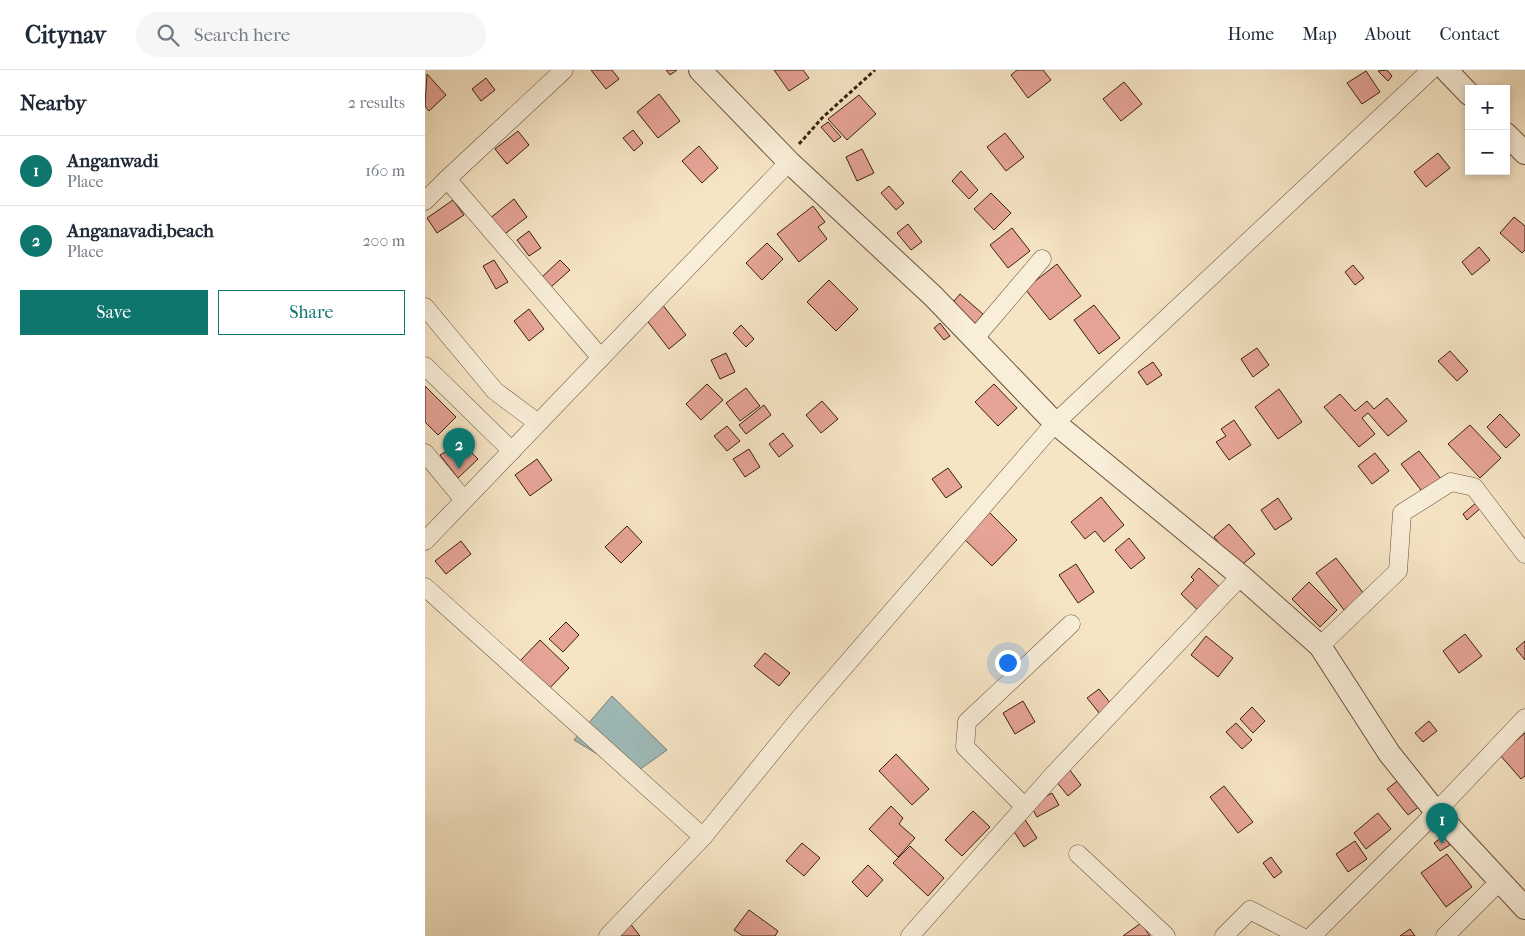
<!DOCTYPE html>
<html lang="en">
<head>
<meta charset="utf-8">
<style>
  :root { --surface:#fff; --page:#f6f6f7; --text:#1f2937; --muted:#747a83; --line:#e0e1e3; --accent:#0f766e }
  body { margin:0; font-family:"IM FELL French Canon",serif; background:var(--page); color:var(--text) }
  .controls { position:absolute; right:15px; top:15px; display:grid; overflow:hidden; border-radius:0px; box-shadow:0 2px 8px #0003 }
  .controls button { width:45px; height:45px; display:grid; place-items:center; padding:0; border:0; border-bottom:1px solid var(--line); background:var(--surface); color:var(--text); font:25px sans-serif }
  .you { position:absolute; left:582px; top:592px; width:18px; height:18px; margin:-12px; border:4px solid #fff; border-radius:50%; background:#1a73e8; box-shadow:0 0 0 8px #1a73e833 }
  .badge { display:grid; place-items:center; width:32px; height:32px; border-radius:50%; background:var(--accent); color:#fff; font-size:16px; font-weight:700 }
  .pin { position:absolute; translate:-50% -41px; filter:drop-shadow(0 1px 2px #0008) }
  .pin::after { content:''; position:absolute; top:26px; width:18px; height:15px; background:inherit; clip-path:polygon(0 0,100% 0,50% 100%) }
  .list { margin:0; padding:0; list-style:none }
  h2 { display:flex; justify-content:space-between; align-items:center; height:65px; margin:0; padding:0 20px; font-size:21px }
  h2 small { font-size:16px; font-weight:400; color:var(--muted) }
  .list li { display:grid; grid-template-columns:32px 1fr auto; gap:15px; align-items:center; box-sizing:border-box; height:70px; padding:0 20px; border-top:1px solid var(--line) }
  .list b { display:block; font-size:19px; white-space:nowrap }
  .list p { margin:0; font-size:16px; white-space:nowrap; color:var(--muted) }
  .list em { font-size:16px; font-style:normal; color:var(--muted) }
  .actions { display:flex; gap:10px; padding:15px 20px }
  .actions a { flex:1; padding:11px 0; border:1px solid var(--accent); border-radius:0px; text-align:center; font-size:18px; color:var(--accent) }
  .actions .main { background:var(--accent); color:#fff }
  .icon { flex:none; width:28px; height:28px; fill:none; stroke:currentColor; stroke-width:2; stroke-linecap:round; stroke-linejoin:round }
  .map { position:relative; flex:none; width:1100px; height:866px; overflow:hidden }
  header { display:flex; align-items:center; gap:30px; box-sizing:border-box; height:70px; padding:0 25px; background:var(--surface); border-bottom:1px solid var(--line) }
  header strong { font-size:24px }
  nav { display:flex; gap:28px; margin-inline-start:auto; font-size:18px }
  .search { width:350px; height:45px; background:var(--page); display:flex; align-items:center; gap:12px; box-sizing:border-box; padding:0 18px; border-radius:28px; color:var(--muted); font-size:19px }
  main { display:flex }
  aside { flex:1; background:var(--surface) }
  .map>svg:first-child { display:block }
</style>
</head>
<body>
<header>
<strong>Citynav</strong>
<div class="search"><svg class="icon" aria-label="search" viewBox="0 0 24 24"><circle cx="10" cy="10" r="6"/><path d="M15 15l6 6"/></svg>Search here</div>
<nav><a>Home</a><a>Map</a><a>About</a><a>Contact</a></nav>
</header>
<main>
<aside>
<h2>Nearby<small>2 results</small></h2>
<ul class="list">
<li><span class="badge">1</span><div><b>Anganwadi</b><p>Place</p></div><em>160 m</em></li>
<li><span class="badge">2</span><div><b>Anganavadi,beach</b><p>Place</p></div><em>200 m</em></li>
</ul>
<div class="actions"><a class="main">Save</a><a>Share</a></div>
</aside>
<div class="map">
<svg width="1100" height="866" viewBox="0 0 1100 866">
  <rect width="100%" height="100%" fill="#f6e5c5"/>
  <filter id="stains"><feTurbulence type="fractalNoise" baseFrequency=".004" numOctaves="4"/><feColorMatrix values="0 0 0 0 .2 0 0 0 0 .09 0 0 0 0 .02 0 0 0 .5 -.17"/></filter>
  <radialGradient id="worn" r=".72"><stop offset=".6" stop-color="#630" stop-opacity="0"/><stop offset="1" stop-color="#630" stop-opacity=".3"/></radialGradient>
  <polygon fill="#9fbdbc" stroke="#777f76" points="187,626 242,680 207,705 149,670"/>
  <g fill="#e6a497" stroke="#3a210d">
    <polygon points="166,0 187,0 194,9 181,19"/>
    <polygon points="241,0 252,0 245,5"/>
    <polygon points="349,0 378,0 384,8 364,21"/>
    <polygon points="592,0 618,0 626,10 603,28 586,5"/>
    <polygon points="962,0 967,6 963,11 953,1"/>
    <polygon points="941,1 955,22 937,34 922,13"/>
    <polygon points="2,4 21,25 4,41 0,36"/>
    <polygon points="61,8 70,20 56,31 47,19"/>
    <polygon points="699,12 717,34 696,51 678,29"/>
    <polygon points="234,24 255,51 233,68 212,42"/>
    <polygon points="434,25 451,44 422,70 403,49"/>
    <polygon points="403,52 416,67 409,72 396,57"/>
    <polygon points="208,60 218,73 209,81 198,68"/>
    <polygon points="93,61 104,75 82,94 70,79"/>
    <polygon points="580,63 599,87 581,101 562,77"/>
    <polygon points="274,76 293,98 277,113 257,91"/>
    <polygon points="437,79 449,103 432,111 421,87"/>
    <polygon points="1013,83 1025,98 1001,117 989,102"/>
    <polygon points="536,101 553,120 544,129 527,111"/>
    <polygon points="464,116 479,133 471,140 456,123"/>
    <polygon points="566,123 586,143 569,160 549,139"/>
    <polygon points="89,129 102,147 77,166 64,149"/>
    <polygon points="28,130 39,145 12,163 2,148"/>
    <polygon points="388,136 400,152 393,157 402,169 374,192 352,164"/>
    <polygon points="1089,147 1100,156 1100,180 1097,183 1075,163"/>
    <polygon points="483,154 497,172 486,180 472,163"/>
    <polygon points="587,158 605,181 583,198 565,175"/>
    <polygon points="104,161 116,178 104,186 92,170"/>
    <polygon points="342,173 358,189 337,210 321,193"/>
    <polygon points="1054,177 1065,190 1047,205 1037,192"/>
    <polygon points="69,190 83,212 71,219 58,196"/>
    <polygon points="135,190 145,200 126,217 117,207"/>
    <polygon points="632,194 656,226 625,250 600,219"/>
    <polygon points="928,195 939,208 930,215 920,202"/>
    <polygon points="404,210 433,239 411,261 382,232"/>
    <polygon points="535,224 558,244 548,256 524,237"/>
    <polygon points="237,234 261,265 244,279 220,248"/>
    <polygon points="669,235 695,268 674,284 649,250"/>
    <polygon points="104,239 119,259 104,271 89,251"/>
    <polygon points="515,253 525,266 519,270 509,258"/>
    <polygon points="316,255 329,269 321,277 308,263"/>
    <polygon points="832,278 844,295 828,307 816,289"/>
    <polygon points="1025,281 1043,301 1032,311 1013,291"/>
    <polygon points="301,283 310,302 295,309 286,290"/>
    <polygon points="728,292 737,305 722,315 713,302"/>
    <polygon points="282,314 298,330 276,350 261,334"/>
    <polygon points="569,314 592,338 573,356 550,332"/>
    <polygon points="0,316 31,347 13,365 0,352"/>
    <polygon points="321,318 335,336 315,351 301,333"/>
    <polygon points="854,319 877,352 853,369 830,337"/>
    <polygon points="915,324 930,341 942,331 949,339 962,328 982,351 963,366 943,343 937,348 950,364 934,377 899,337"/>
    <polygon points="397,331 413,349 396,363 381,345"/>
    <polygon points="339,335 346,345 321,364 314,355"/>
    <polygon points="1075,344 1095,365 1081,378 1062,357"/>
    <polygon points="809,350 826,375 804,390 791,372 801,366 796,359"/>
    <polygon points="1045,355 1076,388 1055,408 1023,374"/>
    <polygon points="302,356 315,371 302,381 289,366"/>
    <polygon points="358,363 368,376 354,387 344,374"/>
    <polygon points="37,373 53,389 33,408 15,385"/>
    <polygon points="324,379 335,397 320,407 308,389"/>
    <polygon points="994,381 1017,410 999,424 976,394"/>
    <polygon points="950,383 964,401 947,414 933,396"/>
    <polygon points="112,389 127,410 105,426 90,405"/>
    <polygon points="523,398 537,417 521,428 507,409"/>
    <polygon points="676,427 699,455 679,472 670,461 660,469 646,452"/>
    <polygon points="853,428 867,449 850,460 836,440"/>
    <polygon points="1052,432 1057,437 1042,450 1038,444"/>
    <polygon points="560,438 592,470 567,496 534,464"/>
    <polygon points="804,454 830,484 814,497 789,467"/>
    <polygon points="202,456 217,472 196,493 180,477"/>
    <polygon points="704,468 720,488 706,499 690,480"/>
    <polygon points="36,471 46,484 21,504 10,491"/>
    <polygon points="911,488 939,524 919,540 891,503"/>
    <polygon points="651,494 669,522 653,533 634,505"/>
    <polygon points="774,498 800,522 778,545 756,524 769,510 766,507"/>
    <polygon points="884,512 912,540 895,557 867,529"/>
    <polygon points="141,552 154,565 138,582 124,569"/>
    <polygon points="1040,564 1057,586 1034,603 1018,581"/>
    <polygon points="781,566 808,588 793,607 766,585"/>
    <polygon points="115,570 144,598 123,620 94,592"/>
    <polygon points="1100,571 1100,590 1091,579"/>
    <polygon points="340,583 365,603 354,616 329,596"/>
    <polygon points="674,619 686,634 675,644 662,628"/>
    <polygon points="598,631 610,652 590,664 578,643"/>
    <polygon points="827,637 840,651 828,663 815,649"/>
    <polygon points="1004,651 1012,661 998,672 990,663"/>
    <polygon points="811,653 827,670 817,679 801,662"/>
    <polygon points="1100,663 1100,706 1096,709 1075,685"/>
    <polygon points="471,684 504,719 487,735 454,701"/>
    <polygon points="644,699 656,715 643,726 630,710"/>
    <polygon points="980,705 1000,732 983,745 962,719"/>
    <polygon points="799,716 828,752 813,763 785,727"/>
    <polygon points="627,723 634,735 612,747 605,735"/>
    <polygon points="466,736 478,748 474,754 490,768 473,787 444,759"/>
    <polygon points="548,741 565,757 537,786 520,770"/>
    <polygon points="953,743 966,759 941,779 929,763"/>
    <polygon points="599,748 612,768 599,777 586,757"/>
    <polygon points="1019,766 1025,775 1015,781 1009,773"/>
    <polygon points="930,771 942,789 923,802 911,784"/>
    <polygon points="377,773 395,788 379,806 361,791"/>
    <polygon points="485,776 519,808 503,826 468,793"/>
    <polygon points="1022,784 1047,817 1021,837 996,803"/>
    <polygon points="846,787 857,802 849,808 838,793"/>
    <polygon points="443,795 458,810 442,827 427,812"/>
    <polygon points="324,840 353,861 350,866 318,866 309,860"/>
    <polygon points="204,852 215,866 186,866"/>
    <polygon points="716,853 725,866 698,866"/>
    <polygon points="985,859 990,866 975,866"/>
  </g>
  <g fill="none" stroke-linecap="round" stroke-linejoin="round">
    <defs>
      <g id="minor">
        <polyline points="22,109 139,0"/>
        <polyline points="0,131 22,109 176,288"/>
        <polyline points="0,237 70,321 113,353"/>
        <polyline points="549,269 617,189"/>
        <polyline points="0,296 87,381"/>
        <polyline points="0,383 39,430"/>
        <polyline points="0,471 364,92"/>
        <polyline points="0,517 278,767"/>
        <polyline points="895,576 973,501 977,443 1026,412 1049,417 1100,484"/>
        <polyline points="599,736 540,677 542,652 646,554"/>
        <polyline points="653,784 741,866"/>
        <polyline points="183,866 278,767 374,649 630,353 1006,0"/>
        <polyline points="485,866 629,704 816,506"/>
        <polyline points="799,866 825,840 875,866"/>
        <polyline points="887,866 1011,742 1100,648"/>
        <polyline points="1020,866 1074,812"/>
      </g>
      <g id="tertiary">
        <polyline points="275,0 364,92 508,226 630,353 816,506 895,576 964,683 1011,742 1100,838"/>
        <polyline points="1021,0 1044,24"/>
        <polyline points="1081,64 1100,83"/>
      </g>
    </defs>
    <use href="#minor" stroke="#69523b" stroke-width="19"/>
    <use href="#tertiary" stroke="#69523b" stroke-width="24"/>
    <polyline stroke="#3a210d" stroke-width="3" stroke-dasharray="4 2.5" stroke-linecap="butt" points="374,74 398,47 450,0"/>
    <use href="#minor" stroke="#f9eed9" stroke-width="18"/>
    <use href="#tertiary" stroke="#f9eed9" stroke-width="22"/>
  </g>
  <rect width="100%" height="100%" filter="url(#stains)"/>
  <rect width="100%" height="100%" fill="url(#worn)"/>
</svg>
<div class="controls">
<button>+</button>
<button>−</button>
</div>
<div class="you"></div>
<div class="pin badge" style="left:1017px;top:774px">1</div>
<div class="pin badge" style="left:34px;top:399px">2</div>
</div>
</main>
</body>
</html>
